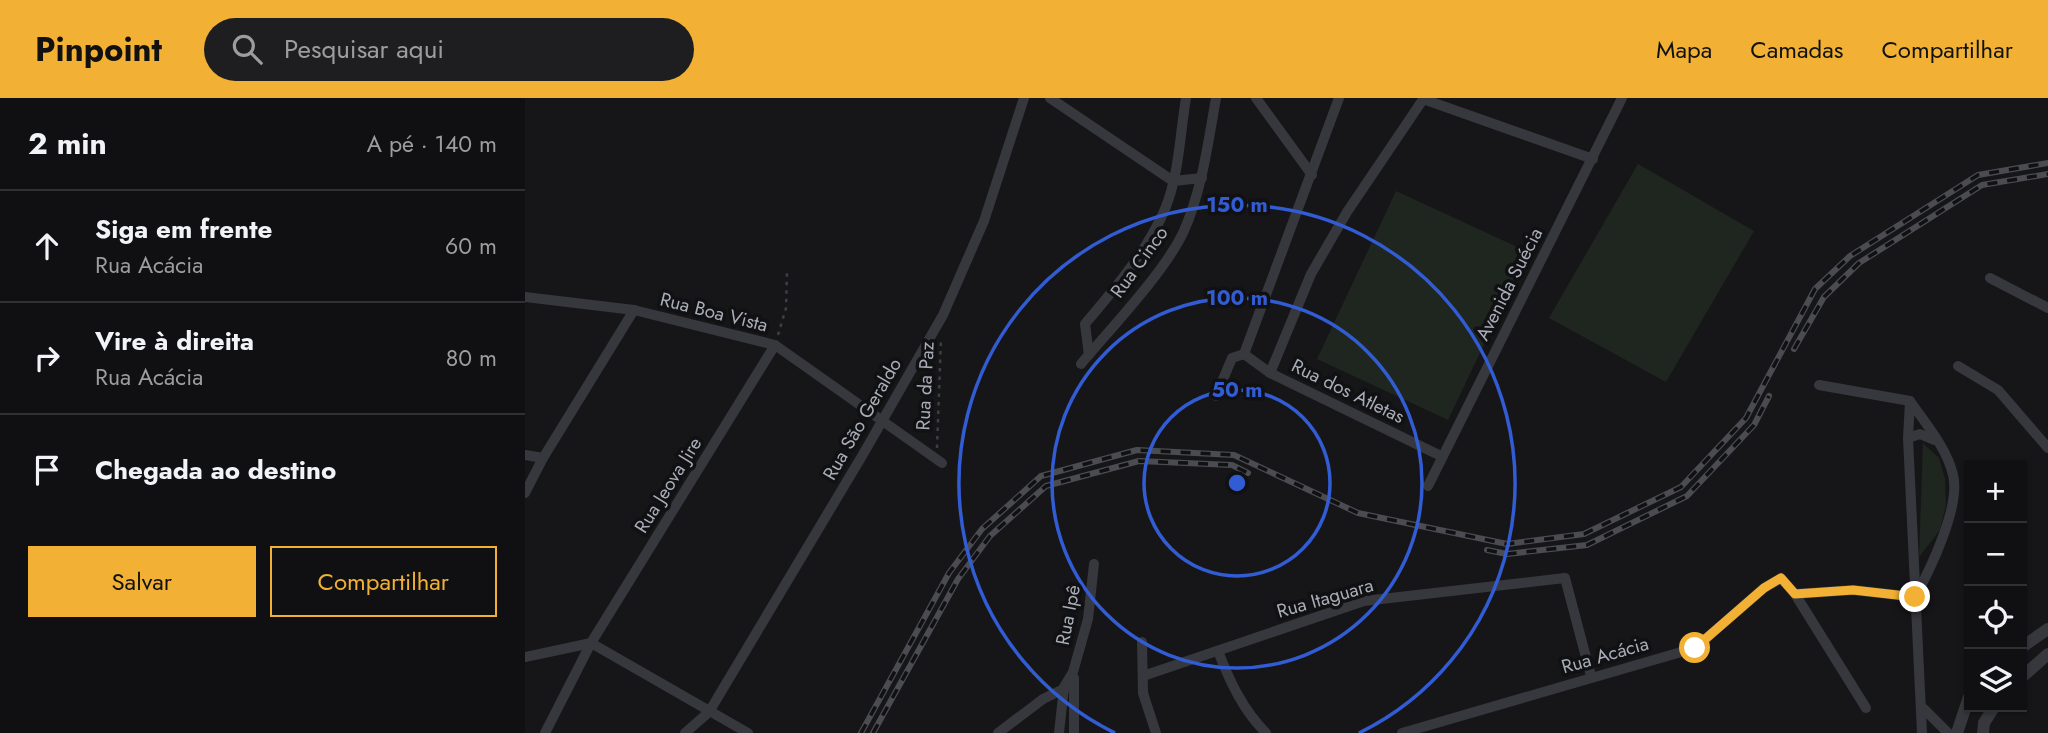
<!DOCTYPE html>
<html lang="pt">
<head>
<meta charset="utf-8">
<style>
  :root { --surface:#101012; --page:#1e1e20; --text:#f1f3f6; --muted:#9c9d9f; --line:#303032; --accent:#f2b134 }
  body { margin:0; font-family:Jost,sans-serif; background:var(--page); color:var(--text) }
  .controls { position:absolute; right:21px; bottom:21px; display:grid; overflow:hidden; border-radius:0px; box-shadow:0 2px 5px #0004 }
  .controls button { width:63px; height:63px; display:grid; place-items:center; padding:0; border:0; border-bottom:2px solid var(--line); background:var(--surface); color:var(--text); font:35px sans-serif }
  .stop { position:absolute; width:21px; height:21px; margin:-16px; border:5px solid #f2b134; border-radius:50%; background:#fff }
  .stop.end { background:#f2b134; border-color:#fff; box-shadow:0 2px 7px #0008 }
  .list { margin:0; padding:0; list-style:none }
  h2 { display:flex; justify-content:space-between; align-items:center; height:91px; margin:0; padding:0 28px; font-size:30px }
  h2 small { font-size:23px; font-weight:400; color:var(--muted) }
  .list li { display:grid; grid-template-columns:46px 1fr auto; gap:21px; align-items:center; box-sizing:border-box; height:112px; padding:0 28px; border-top:2px solid var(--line) }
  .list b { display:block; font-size:26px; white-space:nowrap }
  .list p { margin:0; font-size:23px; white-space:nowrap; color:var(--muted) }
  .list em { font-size:23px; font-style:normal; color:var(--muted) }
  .actions { display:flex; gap:14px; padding:21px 28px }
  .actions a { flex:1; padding:16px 0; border:2px solid var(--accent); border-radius:0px; text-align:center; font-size:24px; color:var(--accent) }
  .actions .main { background:var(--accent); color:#111 }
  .icon { flex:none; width:38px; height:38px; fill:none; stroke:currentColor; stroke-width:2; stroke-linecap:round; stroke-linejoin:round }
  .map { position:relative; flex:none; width:1523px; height:635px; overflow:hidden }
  header { display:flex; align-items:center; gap:42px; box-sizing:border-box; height:98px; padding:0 35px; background:var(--accent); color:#111 }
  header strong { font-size:33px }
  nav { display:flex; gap:38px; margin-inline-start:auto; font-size:24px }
  .search { width:490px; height:63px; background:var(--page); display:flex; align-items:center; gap:18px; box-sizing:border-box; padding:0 24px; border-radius:38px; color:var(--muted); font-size:26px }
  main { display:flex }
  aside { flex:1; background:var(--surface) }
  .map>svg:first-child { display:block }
</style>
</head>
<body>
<header>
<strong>Pinpoint</strong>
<div class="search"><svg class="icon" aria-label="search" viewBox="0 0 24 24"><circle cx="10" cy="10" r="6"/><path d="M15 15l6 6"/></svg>Pesquisar aqui</div>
<nav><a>Mapa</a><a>Camadas</a><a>Compartilhar</a></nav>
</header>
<main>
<aside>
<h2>2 min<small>A pé · 140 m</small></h2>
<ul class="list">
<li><svg class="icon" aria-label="ahead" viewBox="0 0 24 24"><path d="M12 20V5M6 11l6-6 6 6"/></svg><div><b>Siga em frente</b><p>Rua Acácia</p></div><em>60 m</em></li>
<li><svg class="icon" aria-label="right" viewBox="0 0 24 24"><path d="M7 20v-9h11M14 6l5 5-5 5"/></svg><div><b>Vire à direita</b><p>Rua Acácia</p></div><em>80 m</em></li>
<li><svg class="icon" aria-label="arrive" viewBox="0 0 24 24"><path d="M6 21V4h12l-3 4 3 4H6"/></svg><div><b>Chegada ao destino</b></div></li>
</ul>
<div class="actions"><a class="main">Salvar</a><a>Compartilhar</a></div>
</aside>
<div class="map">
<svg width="1523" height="635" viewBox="0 0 1523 635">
  <rect width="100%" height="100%" fill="#161618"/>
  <g fill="#1e261f">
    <polygon points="1113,66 1229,133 1141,284 1024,220"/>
    <polygon points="871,93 1003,154 923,322 792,261"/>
    <polygon points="1398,345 1414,360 1420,381 1421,407 1415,432 1394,459"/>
  </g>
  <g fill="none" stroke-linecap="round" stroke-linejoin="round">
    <g stroke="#3d3f44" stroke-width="2.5" stroke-dasharray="3.5 5" stroke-linecap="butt">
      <polyline points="253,237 261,210 262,173"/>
      <polyline points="412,350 416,241"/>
    </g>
    <g stroke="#37383d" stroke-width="10">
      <polyline points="525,0 648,83 677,80"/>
      <polyline points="731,0 787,77"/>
      <polyline points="898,1 1068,61"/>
      <polyline points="1465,180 1523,210"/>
      <polyline points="0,199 109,212"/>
      <polyline points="719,256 745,275 916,358"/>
      <path d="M564,257L560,226C588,193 623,152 640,111C654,77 655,36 661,0"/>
      <path d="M556,266C586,230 638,176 658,135C677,93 683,45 691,0"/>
      <polyline points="1433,268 1473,292 1523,350"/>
      <polyline points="745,275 786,176 822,114 899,0"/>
      <polyline points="1294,287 1385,303"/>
      <polyline points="691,298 707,260 719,256 814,0"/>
      <polyline points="1385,304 1383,340 1397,635"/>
      <polyline points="1383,340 1395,336 1409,342"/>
      <polyline points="0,357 18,360 109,212 250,247 417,365"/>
      <polyline points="903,388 1097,0"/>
      <polyline points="0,395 18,360"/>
      <polyline points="1270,496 1341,610"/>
      <polyline points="617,544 618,595 631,635"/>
      <path d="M693,553C705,584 718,612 741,635"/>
      <polyline points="0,559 66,545 250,247"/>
      <polyline points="618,578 839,503 1040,480 1066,578"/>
      <polyline points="1398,610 1423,635"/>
      <polyline points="20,635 66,545 223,635"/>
      <polyline points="160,635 184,614 337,358 418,217 459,123 499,0"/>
      <polyline points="473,635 518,601 549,586"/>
      <polyline points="534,635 539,589 548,574 563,521 569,466"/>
      <polyline points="549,635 549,580"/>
      <path d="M877,635L1170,550L1239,490L1256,480L1270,496L1328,492L1390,499C1405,472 1436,408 1428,377C1422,350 1400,325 1385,303"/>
    </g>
    <g stroke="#37383d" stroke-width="12">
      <polyline points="1497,549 1523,531"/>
      <polyline points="1497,579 1523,556"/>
      <polyline points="1432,635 1444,599"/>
      <polyline points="1458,635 1459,625 1469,609"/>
    </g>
    <defs>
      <g id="rail">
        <polyline points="1269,251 1299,199 1334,165 1457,87 1523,76"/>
        <polyline points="962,452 982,456 1062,447 1162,398 1229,327 1244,298"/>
        <polyline points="336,635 424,475 457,431 516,378 612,352 709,357 833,415 982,446 1059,436 1156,389 1221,320 1290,191 1325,158 1453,77 1523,65"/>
        <polyline points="348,635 433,481 465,438 521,388 614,363 707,367 723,375"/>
      </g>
    </defs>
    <use href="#rail" stroke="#4a4c52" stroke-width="6"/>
    <use href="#rail" stroke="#111113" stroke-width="3.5" stroke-dasharray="10" stroke-linecap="butt"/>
  </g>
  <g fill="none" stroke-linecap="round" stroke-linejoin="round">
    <polyline stroke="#f2b134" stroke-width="9" points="1170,550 1239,490 1256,480 1270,496 1328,492 1390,499"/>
  </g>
  <g fill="none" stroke="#325cd3" stroke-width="3.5">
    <circle cx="712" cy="385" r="93"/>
    <circle cx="712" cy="385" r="185"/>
    <path d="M590 635A278 278 0 1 1 834 635"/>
  </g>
  <g text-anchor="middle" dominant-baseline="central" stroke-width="7" stroke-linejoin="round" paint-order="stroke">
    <g font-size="19" fill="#a8adb8" stroke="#111113">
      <text transform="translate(614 164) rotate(-54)">Rua Cinco</text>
      <text transform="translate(984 186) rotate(-63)">Avenida Suécia</text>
      <text transform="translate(189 214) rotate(14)">Rua Boa Vista</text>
      <text transform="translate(400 288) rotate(-87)">Rua da Paz</text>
      <text transform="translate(823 293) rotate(26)">Rua dos Atletas</text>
      <text transform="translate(337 321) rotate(-60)">Rua São Geraldo</text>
      <text transform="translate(143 387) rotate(-58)">Rua Jeova Jire</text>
      <text transform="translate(800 500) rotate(-16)">Rua Itaguara</text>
      <text transform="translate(543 517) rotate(-79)">Rua Ipê</text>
      <text transform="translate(1080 557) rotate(-16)">Rua Acácia</text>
    </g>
  </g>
  <circle cx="712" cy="385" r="10" fill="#325cd3" stroke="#111113" stroke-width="3.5"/>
  <g font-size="21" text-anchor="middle" font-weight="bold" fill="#325cd3" stroke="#111113" stroke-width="7" stroke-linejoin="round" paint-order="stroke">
    <text x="712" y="114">150 m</text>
    <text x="712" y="207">100 m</text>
    <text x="712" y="299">50 m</text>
  </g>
</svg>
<div class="controls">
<button>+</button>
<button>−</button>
<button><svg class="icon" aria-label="locate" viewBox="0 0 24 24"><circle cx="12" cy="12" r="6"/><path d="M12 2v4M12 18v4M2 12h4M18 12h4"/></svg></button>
<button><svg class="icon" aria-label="layers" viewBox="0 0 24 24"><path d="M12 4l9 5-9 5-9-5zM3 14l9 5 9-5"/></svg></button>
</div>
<div class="stop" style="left:1170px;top:550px"></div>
<div class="stop end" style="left:1390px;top:499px"></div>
</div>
</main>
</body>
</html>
